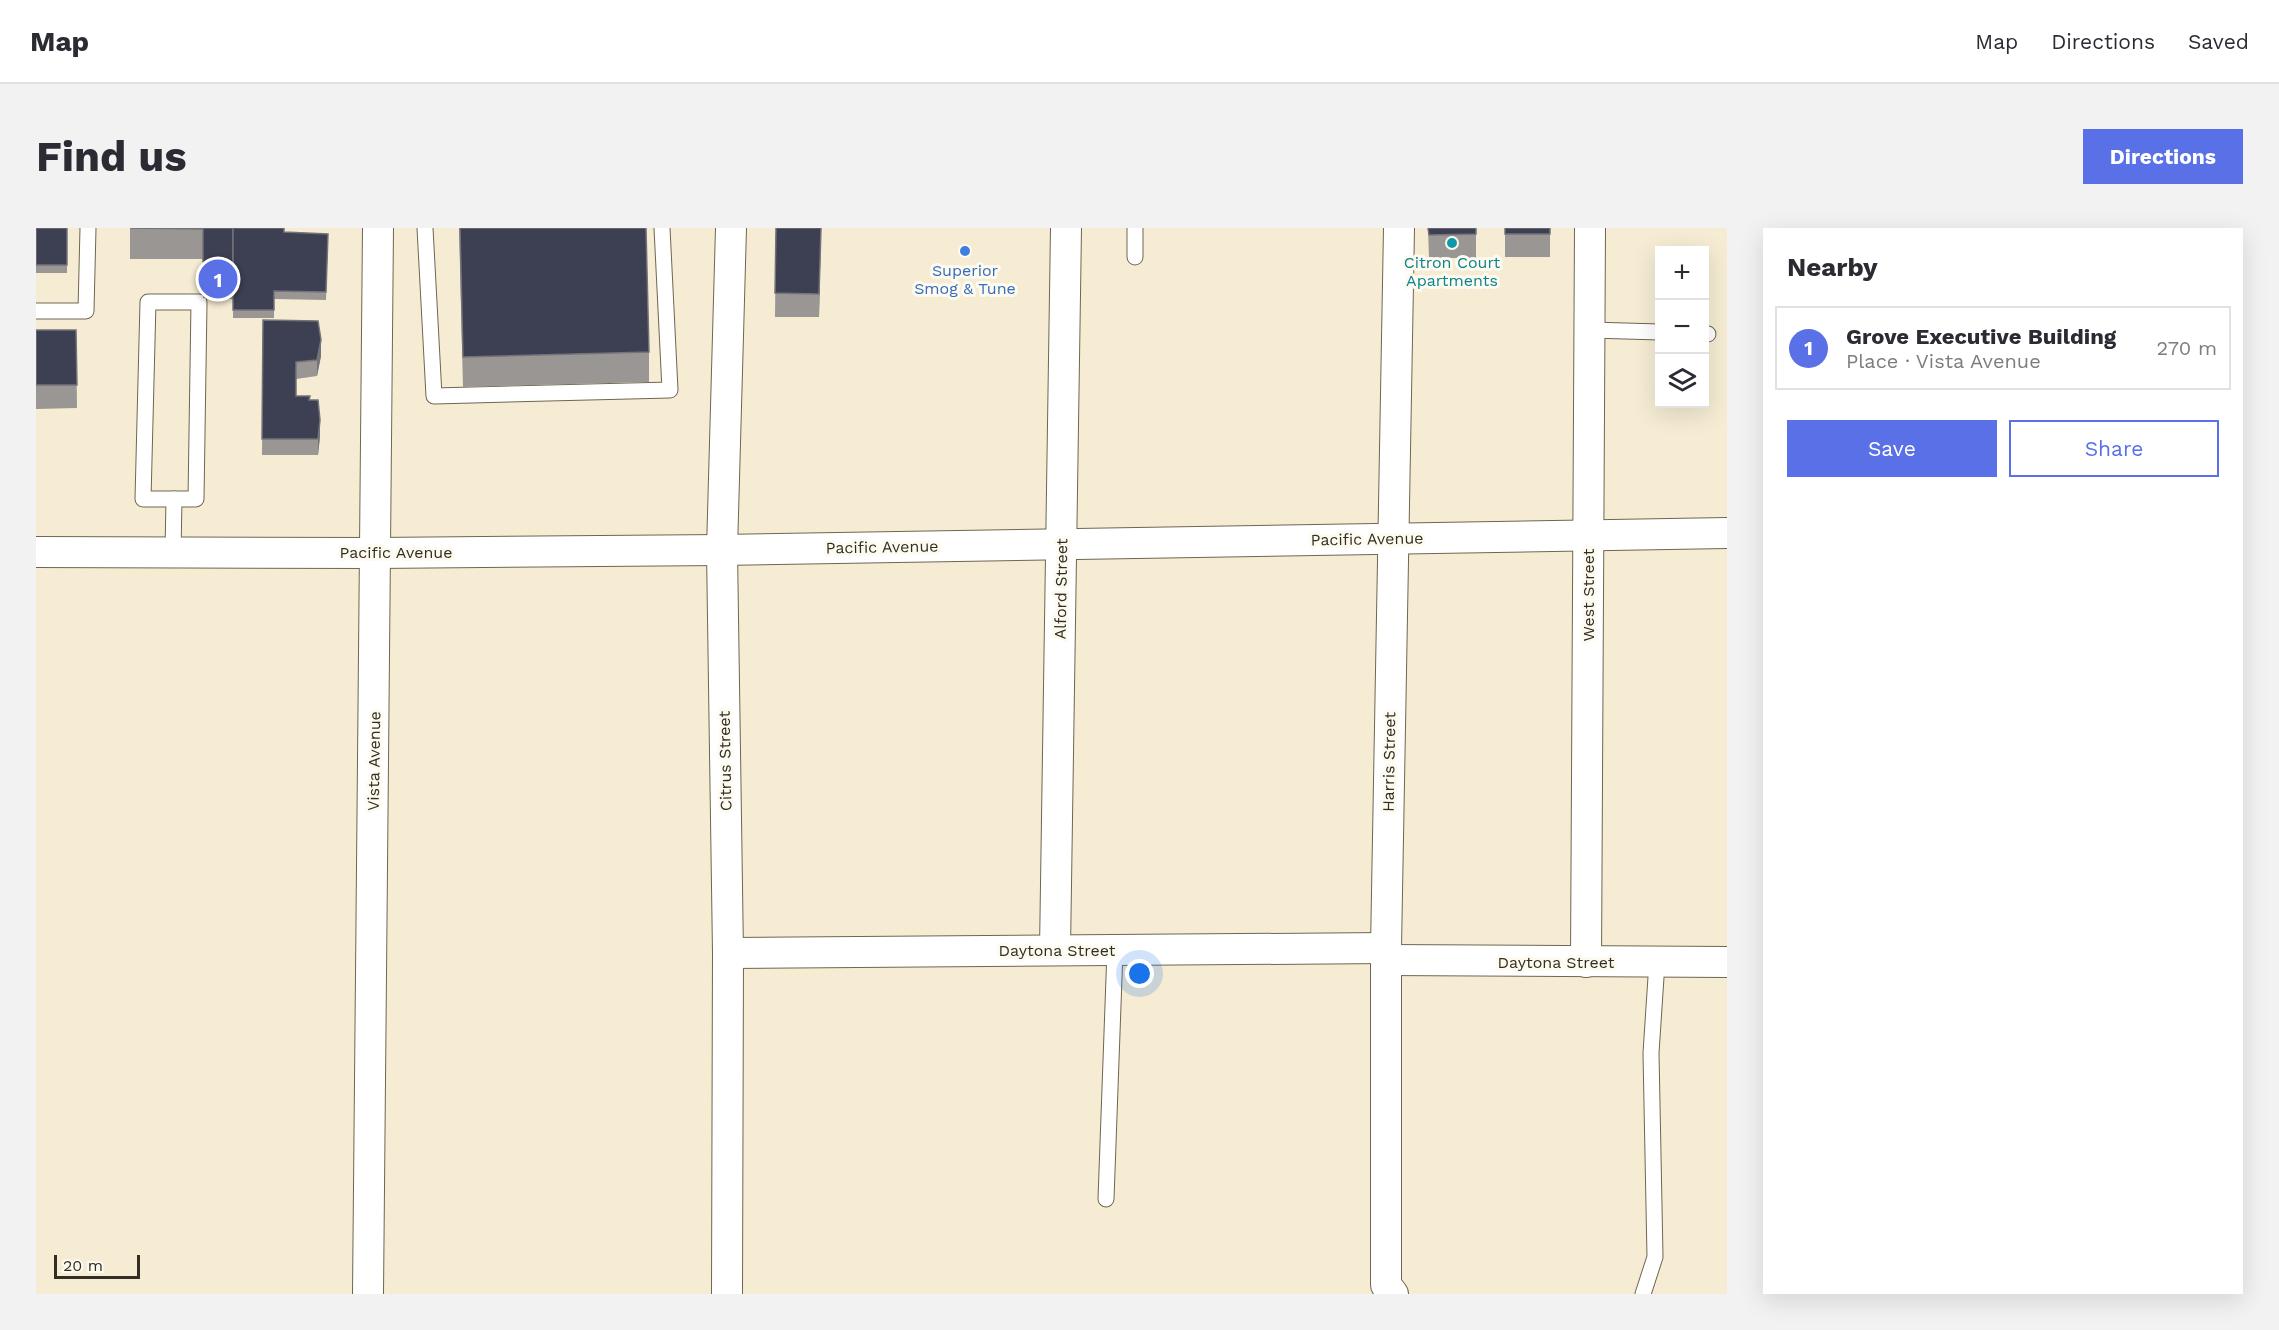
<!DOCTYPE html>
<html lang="en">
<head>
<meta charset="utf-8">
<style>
  :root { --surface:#fff; --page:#f2f2f3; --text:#2b2b33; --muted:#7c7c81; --line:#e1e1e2; --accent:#5970e6 }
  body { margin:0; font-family:"Work Sans",sans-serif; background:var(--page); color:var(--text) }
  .controls { position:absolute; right:18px; top:18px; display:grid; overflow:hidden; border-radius:0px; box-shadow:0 6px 24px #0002 }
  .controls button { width:54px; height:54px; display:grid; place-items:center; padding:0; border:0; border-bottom:2px solid var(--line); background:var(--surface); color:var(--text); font:30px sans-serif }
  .scale { position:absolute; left:18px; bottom:15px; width:86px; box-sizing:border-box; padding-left:6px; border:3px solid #322e24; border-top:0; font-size:16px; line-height:21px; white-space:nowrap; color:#322e24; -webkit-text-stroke:4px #fdfaf0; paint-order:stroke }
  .you { position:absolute; left:1104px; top:746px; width:21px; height:21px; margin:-15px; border:4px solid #fff; border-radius:50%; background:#1a73e8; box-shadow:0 0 0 9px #1a73e833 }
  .badge { display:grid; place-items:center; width:39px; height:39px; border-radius:50%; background:var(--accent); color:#fff; font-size:20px; font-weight:700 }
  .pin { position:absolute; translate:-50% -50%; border:3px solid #fff; box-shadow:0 2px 6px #0006 }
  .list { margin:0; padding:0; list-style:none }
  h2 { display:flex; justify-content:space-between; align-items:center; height:78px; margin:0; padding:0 24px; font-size:26px }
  h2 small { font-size:20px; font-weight:400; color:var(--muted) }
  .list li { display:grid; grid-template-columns:39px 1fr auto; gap:18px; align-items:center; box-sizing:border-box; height:84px; margin:0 12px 12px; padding:0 12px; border:2px solid var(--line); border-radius:0px }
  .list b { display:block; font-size:22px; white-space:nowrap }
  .list p { margin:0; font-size:20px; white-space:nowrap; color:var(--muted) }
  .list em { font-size:20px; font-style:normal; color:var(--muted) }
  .actions { display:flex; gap:12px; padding:18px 24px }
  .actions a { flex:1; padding:14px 0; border:2px solid var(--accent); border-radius:0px; text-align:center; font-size:21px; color:var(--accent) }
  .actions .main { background:var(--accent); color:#fff }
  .icon { flex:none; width:33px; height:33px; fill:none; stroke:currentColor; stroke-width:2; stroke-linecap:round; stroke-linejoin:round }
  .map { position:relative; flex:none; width:1691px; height:1066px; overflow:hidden; border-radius:0px }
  header { display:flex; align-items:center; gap:36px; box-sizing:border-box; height:84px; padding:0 30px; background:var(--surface); border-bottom:2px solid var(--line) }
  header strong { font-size:28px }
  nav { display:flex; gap:33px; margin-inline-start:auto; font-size:21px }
  .intro { display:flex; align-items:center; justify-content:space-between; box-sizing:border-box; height:144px; padding:0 36px }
  h1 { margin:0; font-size:42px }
  .button { padding:15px 27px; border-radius:0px; background:var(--accent); color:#fff; font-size:21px; font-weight:700 }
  main { display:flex; gap:36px; padding:0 36px }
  aside { flex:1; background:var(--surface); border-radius:0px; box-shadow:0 6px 24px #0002 }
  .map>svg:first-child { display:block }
</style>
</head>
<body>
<header>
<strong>Map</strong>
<nav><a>Map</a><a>Directions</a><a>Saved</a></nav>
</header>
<div class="intro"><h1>Find us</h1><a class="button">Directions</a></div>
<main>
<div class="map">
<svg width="1691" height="1066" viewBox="0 0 1691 1066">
  <rect width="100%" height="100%" fill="#f5ecd3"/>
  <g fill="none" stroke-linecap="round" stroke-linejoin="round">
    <defs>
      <g id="lane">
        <polyline points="389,0 398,168 634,162 626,0"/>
        <polyline points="1099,0 1099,29"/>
        <polygon points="112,74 163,74 160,271 107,271"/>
        <polyline points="0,83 50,83 52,0"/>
        <polyline points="1554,102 1624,104"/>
        <polyline points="1668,106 1672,106"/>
        <polyline points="137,325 138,271"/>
        <polyline points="1070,971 1079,722"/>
        <polyline points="1607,1066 1619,1029 1615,825 1621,734"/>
      </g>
      <g id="street">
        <polyline points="0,324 340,325 686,322 1691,305"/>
        <polyline points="1019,722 1030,0"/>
        <polyline points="692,725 1350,720"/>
        <polyline points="1350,732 1691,734"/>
        <polyline points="1550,734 1554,0"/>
        <polyline points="332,1066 342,0"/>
        <polyline points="691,1066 692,725 686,322 695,0"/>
        <polyline points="1357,1066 1350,1057 1350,720 1363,0"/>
      </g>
    </defs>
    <use href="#lane" stroke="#6e6650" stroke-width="17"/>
    <use href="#street" stroke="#6e6650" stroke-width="32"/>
    <use href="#lane" stroke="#fff" stroke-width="15"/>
    <use href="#street" stroke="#fff" stroke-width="30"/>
  </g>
  <g fill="#999693">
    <rect x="0" y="0" width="31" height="45"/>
    <polygon points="94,0 248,0 248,4 292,6 290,72 238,71 238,90 197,90 197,9 197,71 167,70 167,31 94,31"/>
    <polygon points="423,0 613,124 613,154 427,159"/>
    <polygon points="740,0 785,0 783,89 739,89"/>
    <polygon points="1392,0 1440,0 1440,30 1393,30"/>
    <rect x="1469" y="0" width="45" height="29"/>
    <polygon points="227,92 285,128 281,148 260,151 260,168 274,172 284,208 282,227 226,227"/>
    <polygon points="0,102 40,102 41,180 0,181"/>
  </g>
  <g fill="#747379">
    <polygon points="785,0 783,89 783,66"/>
    <polygon points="285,112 285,128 281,148 281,132"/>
    <polygon points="284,192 284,208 282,227 282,211"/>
  </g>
  <g fill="#3d3f53" stroke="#747379" stroke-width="1.5">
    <rect x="0" y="0" width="31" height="37"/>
    <polygon points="94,0 197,0 197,41 167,40 167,1"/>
    <polygon points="197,0 248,0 248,4 292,6 290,64 238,63 238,82 197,82"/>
    <polygon points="424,0 610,0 613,124 427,129"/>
    <polygon points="740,0 785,0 783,66 739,65"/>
    <polygon points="1392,0 1440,0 1440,6 1393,7"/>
    <rect x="1469" y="0" width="45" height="6"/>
    <polygon points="227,92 282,93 285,112 281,132 260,134 260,168 274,168 273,172 282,172 284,192 282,211 226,211"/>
    <polygon points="0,102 40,102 41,157 0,157"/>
  </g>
  <circle fill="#0f9aa8" stroke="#fdfaf0" stroke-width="2" cx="1416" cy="15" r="6"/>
  <circle fill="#3f7fe0" stroke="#fdfaf0" stroke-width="2" cx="929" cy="23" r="6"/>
  <g text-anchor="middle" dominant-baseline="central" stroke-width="6" stroke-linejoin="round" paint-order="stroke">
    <g font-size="16" fill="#0d838f" stroke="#fdfaf0">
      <text x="1416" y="34">Citron Court<tspan x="1416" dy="18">Apartments</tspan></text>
    </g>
    <g font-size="16" fill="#366cbe" stroke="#fdfaf0">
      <text x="929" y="42">Superior<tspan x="929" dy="18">Smog &amp; Tune</tspan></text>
    </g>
    <g font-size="16" fill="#322e24" stroke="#fdfaf0">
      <text transform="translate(1331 311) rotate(-1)">Pacific Avenue</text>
      <text transform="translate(846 319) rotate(-1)">Pacific Avenue</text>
      <text x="360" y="324">Pacific Avenue</text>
      <text transform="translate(1025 361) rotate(-89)">Alford Street</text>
      <text transform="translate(1552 367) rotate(-90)">West Street</text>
      <text transform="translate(338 533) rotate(-89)">Vista Avenue</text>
      <text transform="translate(689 533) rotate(-91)">Citrus Street</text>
      <text transform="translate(1353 534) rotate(-89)">Harris Street</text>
      <text x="1021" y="722">Daytona Street</text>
      <text x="1520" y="734">Daytona Street</text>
    </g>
  </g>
</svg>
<div class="controls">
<button>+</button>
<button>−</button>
<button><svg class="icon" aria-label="layers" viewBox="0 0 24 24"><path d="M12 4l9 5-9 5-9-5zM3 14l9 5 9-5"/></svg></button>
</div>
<div class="scale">20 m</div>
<div class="you"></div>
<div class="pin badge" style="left:182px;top:51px">1</div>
</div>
<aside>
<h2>Nearby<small></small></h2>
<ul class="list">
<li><span class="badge">1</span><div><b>Grove Executive Building</b><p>Place · Vista Avenue</p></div><em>270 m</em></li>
</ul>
<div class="actions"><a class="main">Save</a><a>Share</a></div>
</aside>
</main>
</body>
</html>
